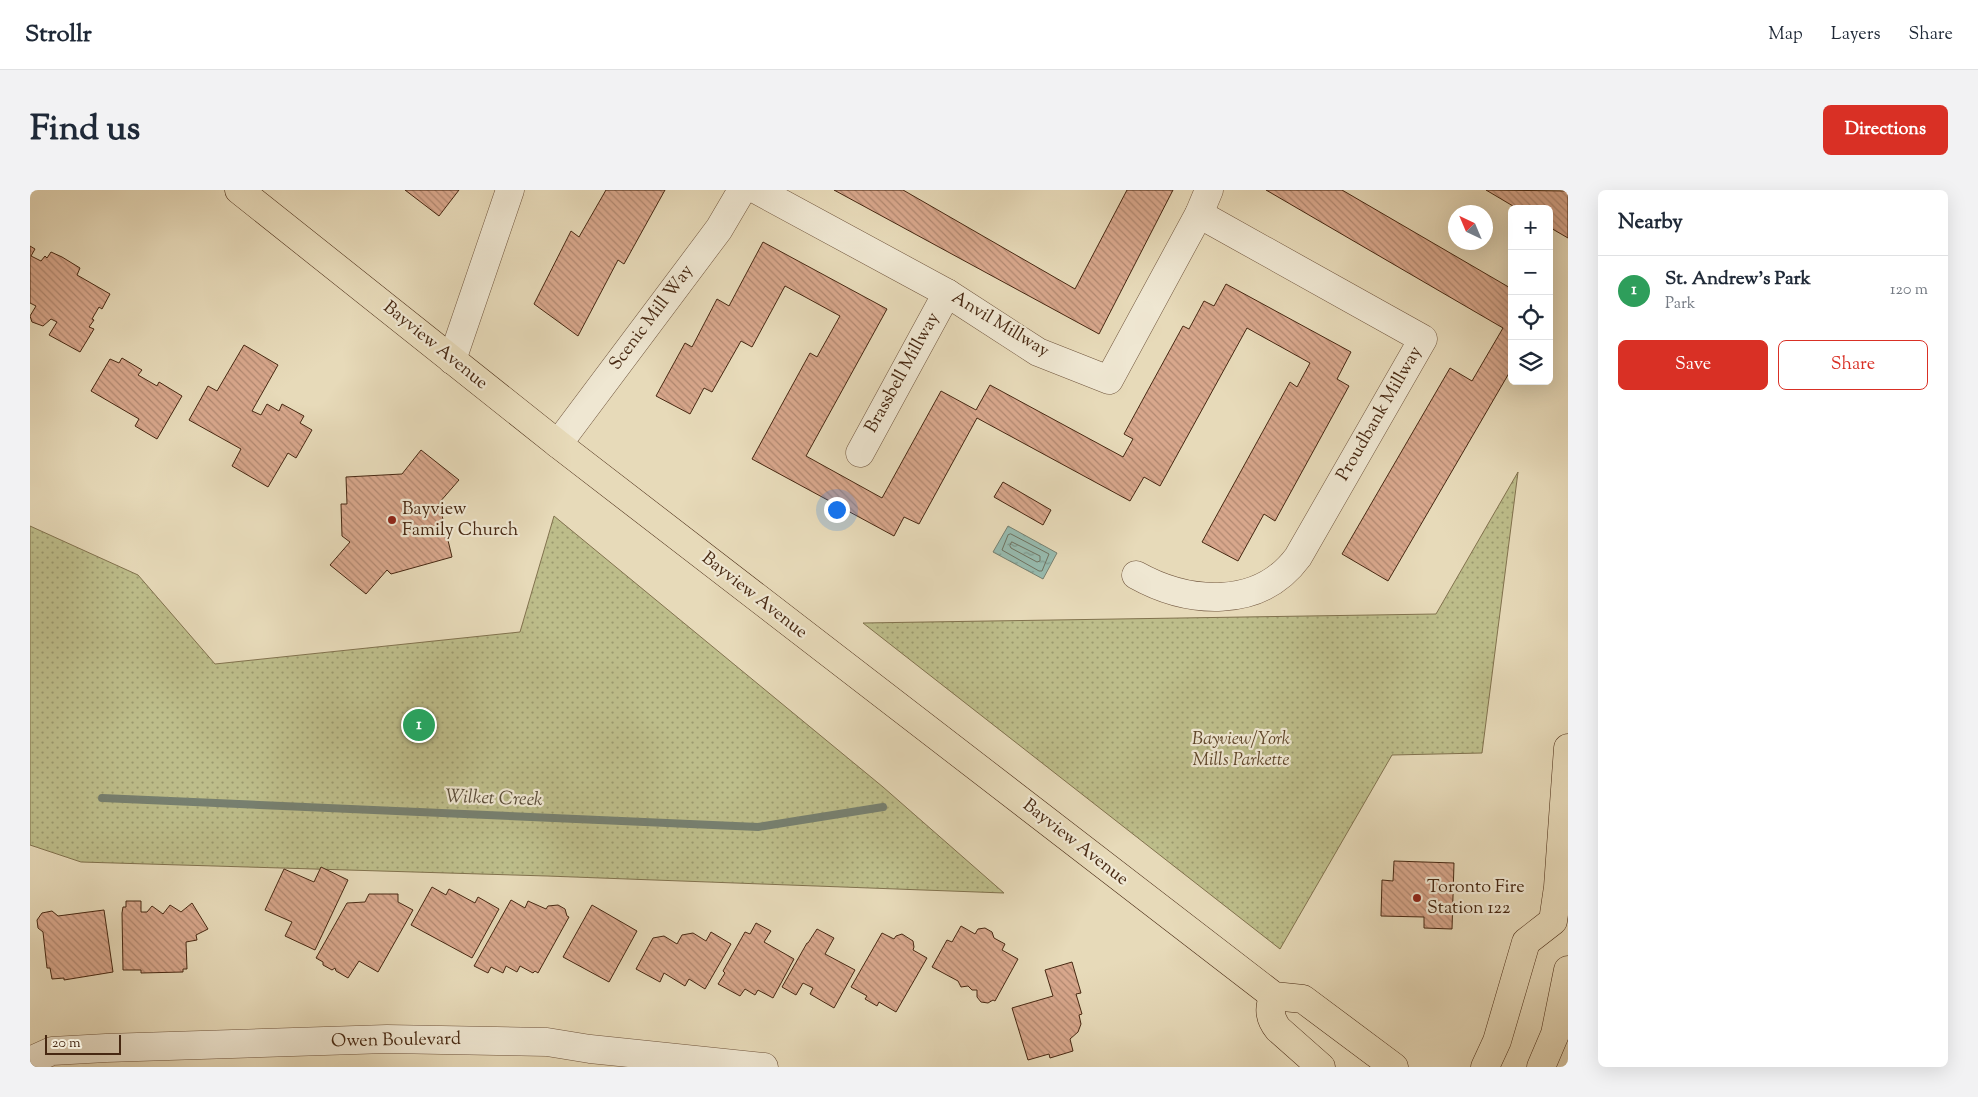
<!DOCTYPE html>
<html lang="en">
<head>
<meta charset="utf-8">
<style>
  :root { --surface:#fff; --page:#f2f2f3; --text:#1f2937; --muted:#747a83; --line:#e0e1e3; --accent:#d93025 }
  body { margin:0; font-family:"Sorts Mill Goudy",serif; background:var(--page); color:var(--text) }
  .controls { position:absolute; right:15px; top:15px; display:grid; overflow:hidden; border-radius:8px; box-shadow:0 5px 20px #0002 }
  .controls button { width:45px; height:45px; display:grid; place-items:center; padding:0; border:0; border-bottom:1px solid var(--line); background:var(--surface); color:var(--text); font:25px sans-serif }
  .compass { position:absolute; left:1418px; top:15px; width:45px; height:45px; border-radius:50%; background:var(--surface); box-shadow:0 5px 20px #0002; rotate:316deg }
  .scale { position:absolute; left:15px; bottom:12px; width:76px; box-sizing:border-box; padding-left:5px; border:2px solid #472812; border-top:0; font-size:14px; line-height:18px; white-space:nowrap; color:#472812; -webkit-text-stroke:4px #efe7d2; paint-order:stroke }
  .you { position:absolute; left:806px; top:319px; width:18px; height:18px; margin:-12px; border:4px solid #fff; border-radius:50%; background:#1a73e8; box-shadow:0 0 0 8px #1a73e833 }
  .badge { display:grid; place-items:center; width:32px; height:32px; border-radius:50%; background:var(--accent); color:#fff; font-size:16px; font-weight:700 }
  .pin { position:absolute; translate:-50% -50%; border:2px solid #fff; box-shadow:0 1px 5px #0006 }
  .list { margin:0; padding:0; list-style:none }
  h2 { display:flex; justify-content:space-between; align-items:center; height:65px; margin:0; padding:0 20px; font-size:21px }
  h2 small { font-size:16px; font-weight:400; color:var(--muted) }
  .list li { display:grid; grid-template-columns:32px 1fr auto; gap:15px; align-items:center; box-sizing:border-box; height:70px; padding:0 20px; border-top:1px solid var(--line) }
  .list b { display:block; font-size:19px; white-space:nowrap }
  .list p { margin:0; font-size:16px; white-space:nowrap; color:var(--muted) }
  .list em { font-size:16px; font-style:normal; color:var(--muted) }
  .actions { display:flex; gap:10px; padding:15px 20px }
  .actions a { flex:1; padding:11px 0; border:1px solid var(--accent); border-radius:8px; text-align:center; font-size:18px; color:var(--accent) }
  .actions .main { background:var(--accent); color:#fff }
  .icon { flex:none; width:28px; height:28px; fill:none; stroke:currentColor; stroke-width:2; stroke-linecap:round; stroke-linejoin:round }
  .map { position:relative; flex:none; width:1538px; height:877px; overflow:hidden; border-radius:8px }
  header { display:flex; align-items:center; gap:30px; box-sizing:border-box; height:70px; padding:0 25px; background:var(--surface); border-bottom:1px solid var(--line) }
  header strong { font-size:24px }
  nav { display:flex; gap:28px; margin-inline-start:auto; font-size:18px }
  .intro { display:flex; align-items:center; justify-content:space-between; box-sizing:border-box; height:120px; padding:0 30px }
  h1 { margin:0; font-size:35px }
  .button { padding:12px 22px; border-radius:8px; background:var(--accent); color:#fff; font-size:18px; font-weight:700 }
  main { display:flex; gap:30px; padding:0 30px }
  aside { flex:1; background:var(--surface); border-radius:8px; box-shadow:0 5px 20px #0002 }
  .map>svg:first-child { display:block }
</style>
</head>
<body>
<header>
<strong>Strollr</strong>
<nav><a>Map</a><a>Layers</a><a>Share</a></nav>
</header>
<div class="intro"><h1>Find us</h1><a class="button">Directions</a></div>
<main>
<div class="map">
<svg width="1538" height="877" viewBox="0 0 1538 877">
  <defs>
    <pattern id="park-dots" width="8" height="8" patternUnits="userSpaceOnUse" patternTransform="scale(1.25)"><rect width="8" height="8" fill="#bdbd8a"/><path d="M2 2h.1M6 6h.1" fill="none" stroke="#9b9a6f" stroke-width="1.8" stroke-linecap="round"/></pattern>
    <pattern id="water-ripples" width="26" height="14" patternUnits="userSpaceOnUse" patternTransform="scale(1.25)"><rect width="26" height="14" fill="#97bbaf"/><path d="M2 4q2-2 4 0t4 0M15 11q2-2 4 0t4 0" fill="none" stroke="#7d988d"/></pattern>
    <pattern id="building-back-hatch" width="6" height="6" patternUnits="userSpaceOnUse" patternTransform="scale(1.25)"><rect width="6" height="6" fill="#d8a78c"/><path d="M-1 5l2 2M0 0l6 6M5-1l2 2" fill="none" stroke="#b18871"/></pattern>
  </defs>
  <rect width="100%" height="100%" fill="#e7dab9"/>
  <filter id="stains"><feTurbulence type="fractalNoise" baseFrequency=".004" numOctaves="4"/><feColorMatrix values="0 0 0 0 .2 0 0 0 0 .09 0 0 0 0 .02 0 0 0 .5 -.17"/></filter>
  <radialGradient id="worn" r=".72"><stop offset=".6" stop-color="#630" stop-opacity="0"/><stop offset="1" stop-color="#630" stop-opacity=".3"/></radialGradient>
  <g fill="url(#park-dots)" stroke="#82724e">
    <polygon points="1488,282 1452,563 1362,565 1250,759 833,433 1406,424"/>
    <polygon points="524,326 853,597 974,703 517,686 51,672 0,655 0,336 108,385 185,474 490,442"/>
  </g>
  <polygon fill="url(#water-ripples)" stroke="#778070" points="978,336 1027,363 1013,389 963,362"/>
  <g fill="none" stroke-linecap="round" stroke-linejoin="round">
    <g stroke="#6f7260" stroke-width="1">
      <polygon points="981,344 1019,364 1012,381 1009,381 972,360 978,345"/>
      <polygon points="982,352 1010,366 1010,371 1007,372 981,358 980,356"/>
    </g>
    <polyline stroke="#778070" stroke-width="8" points="72,608 728,637 853,617"/>
  </g>
  <g fill="url(#building-back-hatch)" stroke="#472812">
    <polygon points="375,0 429,0 409,26"/>
    <polygon points="576,0 635,0 594,74 588,70 548,146 504,114 541,41 549,47"/>
    <polygon points="804,0 873,0 1045,99 1097,0 1143,0 1069,144"/>
    <polygon points="1236,0 1312,0 1482,99 1482,178 1358,391 1312,364 1420,178 1442,191 1473,138"/>
    <polygon points="1456,0 1538,1 1538,48 1519,37 1519,19 1488,19"/>
    <polygon points="733,52 857,119 776,266 852,308 911,201 946,220 960,195 1093,267 1103,249 1094,244 1153,136 1159,139 1174,111 1184,116 1196,94 1321,162 1307,189 1319,196 1245,331 1234,324 1208,371 1172,352 1260,192 1267,197 1280,173 1217,138 1130,296 1114,287 1100,311 947,228 889,334 874,327 864,346 722,269 780,163 787,167 810,126 755,96 722,157 711,151 682,202 674,198 660,224 626,206 655,153 662,157 687,109 699,116"/>
    <polygon points="0,56 5,59 1,66 11,71 15,66 17,68 21,62 32,67 50,78 47,85 80,104 72,119 69,117 62,129 64,130 59,137 64,139 50,162 19,145 27,132 21,129 13,136 2,132 0,126 6,116 0,113"/>
    <polygon points="214,155 248,175 222,221 231,225 237,214 249,221 252,214 274,226 270,233 282,240 266,268 258,263 238,297 202,276 211,259 159,230 178,196 187,201"/>
    <polygon points="92,168 112,180 108,185 127,196 129,192 152,206 127,249 105,236 109,229 61,201 80,169 89,173"/>
    <polygon points="391,260 429,290 409,313 422,367 361,384 357,380 336,404 300,375 320,352 312,346 311,314 317,314 316,287 372,284"/>
    <polygon points="973,292 1021,320 1013,335 964,307"/>
    <polygon points="1364,671 1424,673 1422,739 1394,738 1394,727 1351,726 1352,690 1363,691"/>
    <polygon points="291,677 318,690 285,760 255,746 262,732 235,720 254,679 284,692"/>
    <polygon points="402,697 416,705 419,699 445,713 448,707 469,719 442,768 381,735"/>
    <polygon points="339,704 368,704 368,712 383,720 348,782 329,771 318,788 306,781 305,778 302,780 293,775 293,772 286,768 317,713 335,712"/>
    <polygon points="481,710 495,718 498,711 516,719 518,716 528,715 535,719 537,726 539,727 508,783 505,781 503,783 490,776 487,782 476,776 473,783 461,777 458,783 444,776"/>
    <polygon points="96,711 111,711 111,722 117,722 122,716 133,724 140,715 151,722 162,713 178,739 166,745 167,750 156,752 157,779 153,779 153,782 111,783 111,780 93,780 92,723 93,717 96,717"/>
    <polygon points="562,715 607,741 579,792 533,767"/>
    <polygon points="74,720 83,782 34,790 34,788 22,789 20,778 17,778 13,742 8,738 7,730 12,723 22,721 28,726"/>
    <polygon points="726,733 741,741 734,752 764,769 743,808 728,800 725,805 715,799 710,806 688,794 695,783 693,781 715,742 720,744"/>
    <polygon points="931,736 945,744 948,739 955,738 962,742 964,748 975,754 972,760 988,769 965,811 963,810 958,813 951,812 947,807 947,800 942,800 938,796 931,797 928,791 902,777 917,750 922,752"/>
    <polygon points="787,739 804,748 795,764 825,780 804,818 780,804 783,798 773,793 766,805 752,797 777,753 778,753"/>
    <polygon points="681,742 701,754 675,799 659,789 655,796 634,783 630,792 606,779 623,748 634,746 647,754 652,745 663,743 676,751"/>
    <polygon points="852,743 864,749 866,746 872,744 883,751 884,757 883,760 897,768 866,822 849,812 847,816 835,809 837,806 821,797"/>
    <polygon points="1042,772 1051,803 1046,804 1052,824 1049,825 1051,834 1048,842 1040,849 1043,861 1020,868 1019,864 998,870 982,818 1023,806 1015,780"/>
  </g>
  <g fill="none" stroke-linecap="round" stroke-linejoin="round">
    <defs>
      <g id="minor">
        <polyline points="727,0 917,103 1008,162 1079,190 1169,24 1179,0"/>
        <polyline points="422,170 480,0"/>
        <polyline points="528,254 689,39 712,0"/>
        <polyline points="830,263 917,103"/>
        <path d="M1106,385C1158,414 1229,420 1268,367L1393,149L1169,24"/>
        <polyline points="0,871 22,861 76,858 357,849 517,852 560,859 734,877"/>
      </g>
      <g id="major">
        <polyline points="209,0 528,254 1244,806 1273,809 1364,877"/>
        <path d="M1244,806C1238,818 1240,829 1248,839L1291,877"/>
        <polyline points="1455,877 1467,851 1496,752 1523,731 1528,697 1538,558"/>
        <polyline points="1511,877 1525,844 1538,780"/>
      </g>
    </defs>
    <use href="#minor" stroke="#6f543c" stroke-width="29"/>
    <use href="#major" stroke="#472812" stroke-width="29"/>
    <use href="#minor" stroke="#efe7d2" stroke-width="28"/>
    <use href="#major" stroke="#e7dab9" stroke-width="28"/>
  </g>
  <g fill="#8f2418" stroke="#efe7d2" stroke-width="2">
    <circle cx="362" cy="330" r="5"/>
    <circle cx="1387" cy="708" r="5"/>
  </g>
  <g text-anchor="middle" dominant-baseline="central" stroke-width="4.5" stroke-linejoin="round" paint-order="stroke">
    <g font-size="18" fill="#472812" stroke="#efe7d2">
      <text transform="translate(622 128) rotate(-53)">Scenic Mill Way</text>
      <text transform="translate(970 135) rotate(31)">Anvil Millway</text>
      <text transform="translate(405 156) rotate(39)">Bayview Avenue</text>
      <text transform="translate(873 183) rotate(-61)">Brassbell Millway</text>
      <text transform="translate(1350 224) rotate(-60)">Proudbank Millway</text>
      <text transform="translate(724 406) rotate(38)">Bayview Avenue</text>
      <text transform="translate(1045 653) rotate(38)">Bayview Avenue</text>
      <text transform="translate(366 851) rotate(-1)">Owen Boulevard</text>
    </g>
    <g font-size="18" fill="#472812" stroke="#efe7d2" text-anchor="start">
      <text x="372" y="320">Bayview<tspan x="372" dy="21">Family Church</tspan></text>
      <text x="1397" y="698">Toronto Fire<tspan x="1397" dy="21">Station 122</tspan></text>
    </g>
    <g font-size="18" font-style="italic" fill="#5f462a" stroke="#efe7d2">
      <text x="1211" y="550">Bayview/York<tspan x="1211" dy="21">Mills Parkette</tspan></text>
    </g>
    <g font-size="19" font-style="italic" fill="#5b4d39" stroke="#efe7d2">
      <text transform="translate(464 609) rotate(2)">Wilket Creek</text>
    </g>
  </g>
  <rect width="100%" height="100%" filter="url(#stains)"/>
  <rect width="100%" height="100%" fill="url(#worn)"/>
</svg>
<div class="controls">
<button>+</button>
<button>−</button>
<button><svg class="icon" aria-label="locate" viewBox="0 0 24 24"><circle cx="12" cy="12" r="6"/><path d="M12 2v4M12 18v4M2 12h4M18 12h4"/></svg></button>
<button><svg class="icon" aria-label="layers" viewBox="0 0 24 24"><path d="M12 4l9 5-9 5-9-5zM3 14l9 5 9-5"/></svg></button>
</div>
<svg class="compass" viewBox="-18 -18 36 36"><path d="M0-13l5 13h-10z" fill="#e53935"/><path d="M0 13l5-13h-10z" fill="#747a83"/></svg>
<div class="scale">20 m</div>
<div class="you"></div>
<div class="pin badge" style="left:389px;top:535px;background:#2e9e5b">1</div>
</div>
<aside>
<h2>Nearby<small></small></h2>
<ul class="list">
<li><span class="badge" style="background:#2e9e5b">1</span><div><b>St. Andrew’s Park</b><p>Park</p></div><em>120 m</em></li>
</ul>
<div class="actions"><a class="main">Save</a><a>Share</a></div>
</aside>
</main>
</body>
</html>
